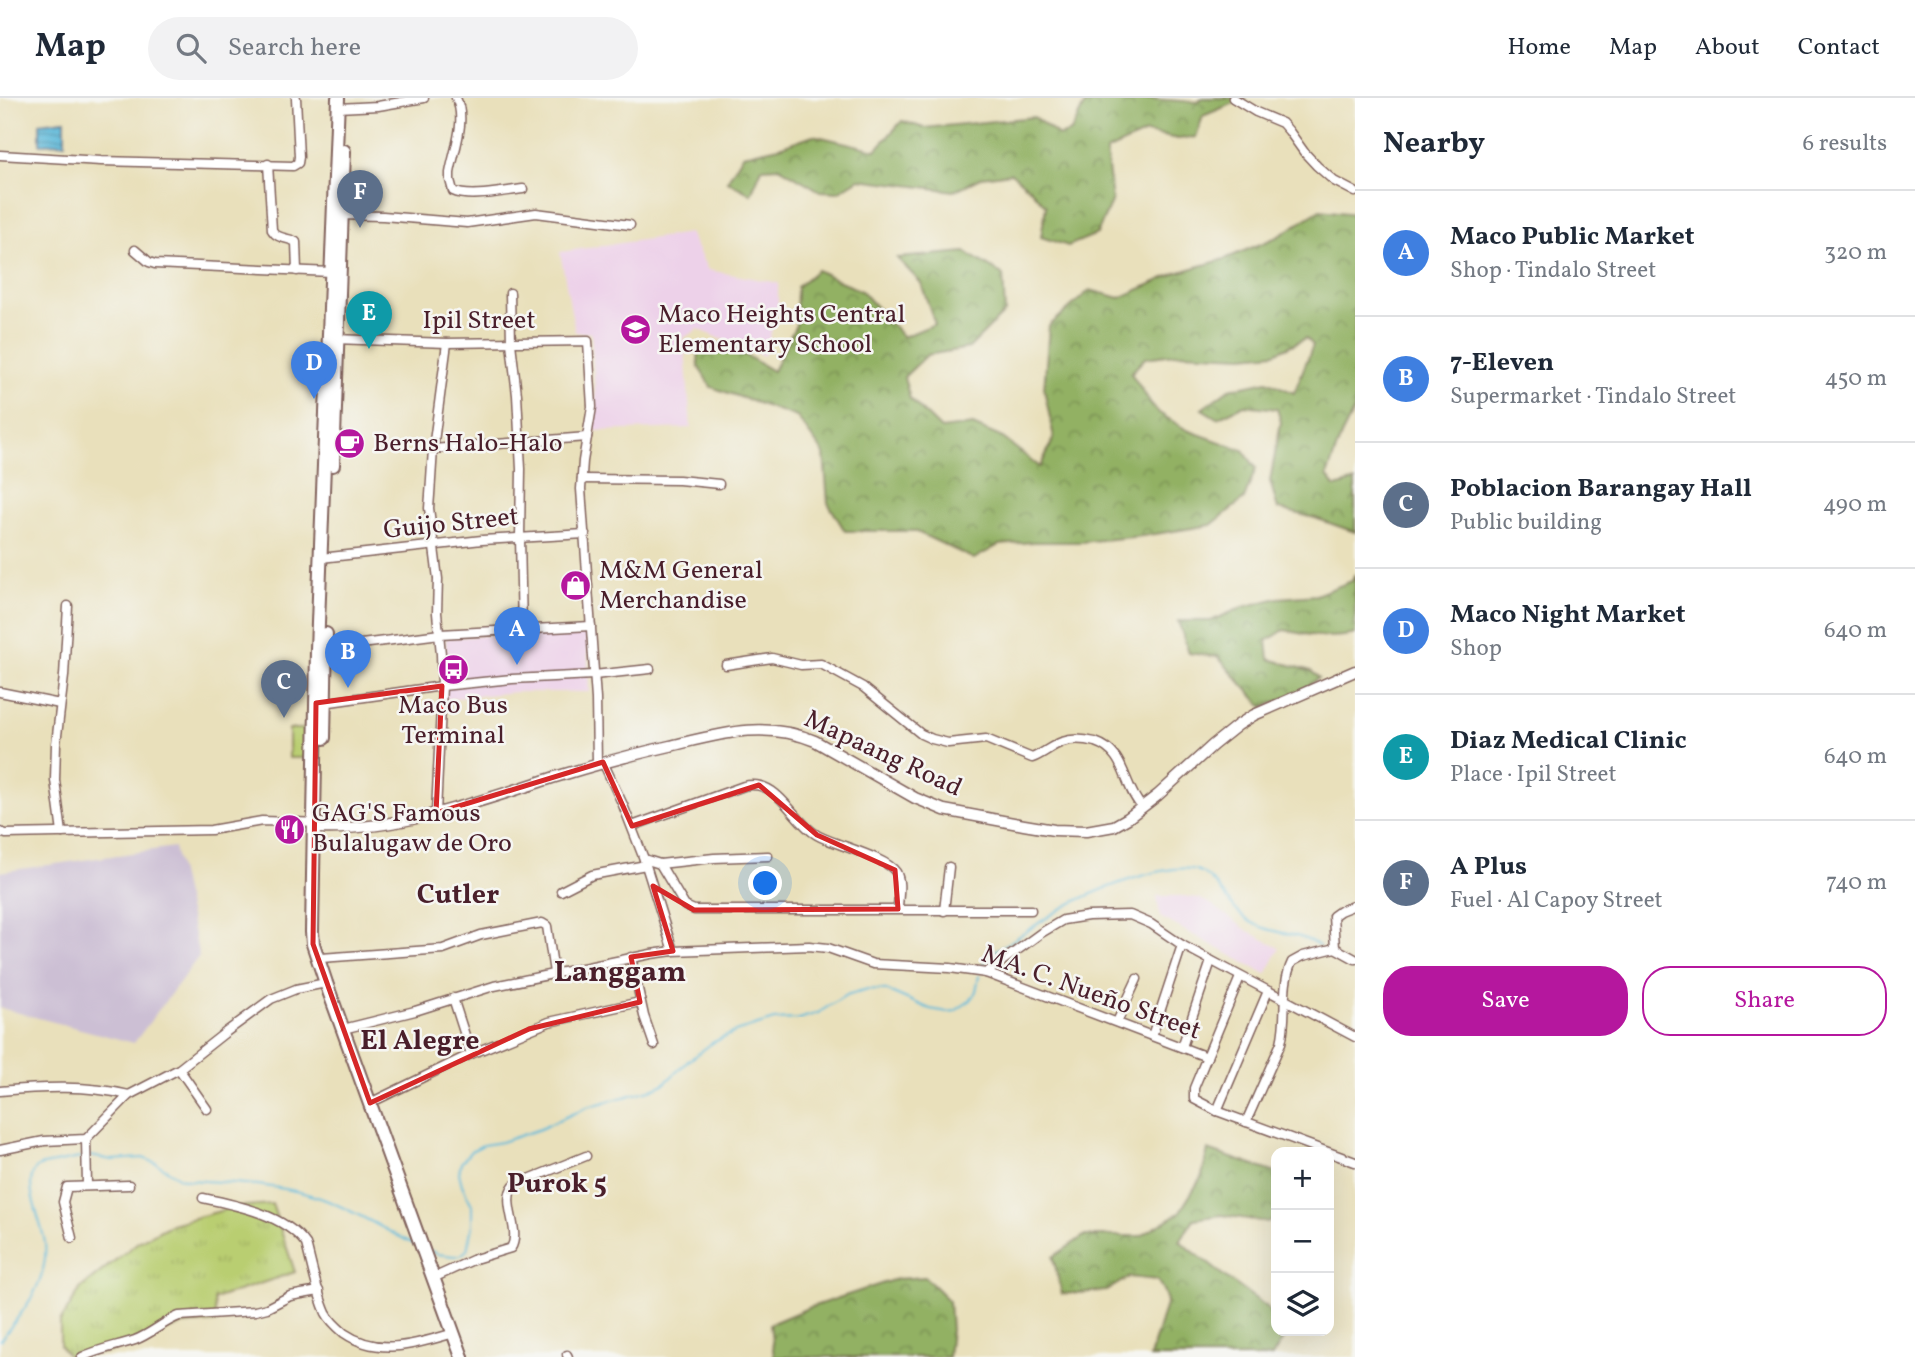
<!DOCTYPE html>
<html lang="en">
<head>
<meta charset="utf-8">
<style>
  :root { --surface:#fff; --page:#f2f2f3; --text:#1f2937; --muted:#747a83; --line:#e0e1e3; --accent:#b5179e }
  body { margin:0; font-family:Vollkorn,serif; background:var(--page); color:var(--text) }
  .controls { position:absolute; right:21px; bottom:21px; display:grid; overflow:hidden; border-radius:14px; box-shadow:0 7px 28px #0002 }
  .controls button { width:63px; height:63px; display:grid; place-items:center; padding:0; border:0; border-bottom:2px solid var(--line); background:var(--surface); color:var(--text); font:35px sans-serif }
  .you { position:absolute; left:766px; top:786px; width:24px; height:24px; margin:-18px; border:5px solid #fff; border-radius:50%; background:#1a73e8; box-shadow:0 0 0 10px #1a73e833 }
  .badge { display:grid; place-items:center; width:46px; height:46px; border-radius:50%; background:var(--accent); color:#fff; font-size:23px; font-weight:700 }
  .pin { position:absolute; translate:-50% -58px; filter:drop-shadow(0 2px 4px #0008) }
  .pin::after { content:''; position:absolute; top:37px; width:24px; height:21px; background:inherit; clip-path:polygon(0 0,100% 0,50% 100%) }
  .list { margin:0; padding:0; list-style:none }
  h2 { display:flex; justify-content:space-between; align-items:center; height:91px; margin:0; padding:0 28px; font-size:30px }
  h2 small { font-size:23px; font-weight:400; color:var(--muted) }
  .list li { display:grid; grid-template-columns:46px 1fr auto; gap:21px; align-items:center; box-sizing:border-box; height:126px; padding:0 28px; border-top:2px solid var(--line) }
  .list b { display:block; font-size:26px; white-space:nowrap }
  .list p { margin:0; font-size:23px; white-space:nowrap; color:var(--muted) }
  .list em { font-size:23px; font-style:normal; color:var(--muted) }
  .actions { display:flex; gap:14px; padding:21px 28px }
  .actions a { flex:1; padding:16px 0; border:2px solid var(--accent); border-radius:28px; text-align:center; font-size:24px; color:var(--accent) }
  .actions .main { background:var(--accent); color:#fff }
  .icon { flex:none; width:38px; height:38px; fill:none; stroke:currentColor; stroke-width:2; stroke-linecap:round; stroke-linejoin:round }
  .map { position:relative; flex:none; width:1355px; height:1259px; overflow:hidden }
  header { display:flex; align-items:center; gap:42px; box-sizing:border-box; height:98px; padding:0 35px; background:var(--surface); border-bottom:2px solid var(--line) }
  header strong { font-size:33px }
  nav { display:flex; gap:38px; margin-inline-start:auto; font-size:24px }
  .search { width:490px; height:63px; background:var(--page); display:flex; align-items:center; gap:18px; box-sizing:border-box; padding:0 24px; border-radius:38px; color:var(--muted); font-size:26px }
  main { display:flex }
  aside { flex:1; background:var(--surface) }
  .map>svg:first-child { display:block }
</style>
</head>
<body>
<header>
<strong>Map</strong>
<div class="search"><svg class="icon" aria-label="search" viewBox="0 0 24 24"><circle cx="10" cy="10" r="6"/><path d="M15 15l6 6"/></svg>Search here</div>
<nav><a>Home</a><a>Map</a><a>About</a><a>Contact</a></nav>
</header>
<main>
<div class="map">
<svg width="1355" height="1259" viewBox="0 0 1355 1259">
  <defs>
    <pattern id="grass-tufts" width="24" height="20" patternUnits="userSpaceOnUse" patternTransform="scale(1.75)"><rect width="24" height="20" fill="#b9ce71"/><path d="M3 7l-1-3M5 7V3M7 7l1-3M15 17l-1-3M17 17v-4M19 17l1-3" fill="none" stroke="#a1b062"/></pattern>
    <pattern id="forest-crowns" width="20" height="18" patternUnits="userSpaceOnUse" patternTransform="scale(1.75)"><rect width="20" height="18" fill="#92b163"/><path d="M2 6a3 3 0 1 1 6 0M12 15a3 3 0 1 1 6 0" fill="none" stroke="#798f52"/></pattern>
    <pattern id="water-rules" width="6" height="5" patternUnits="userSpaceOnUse" patternTransform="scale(1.75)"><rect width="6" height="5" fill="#5cb9da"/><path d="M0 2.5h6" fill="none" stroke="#4e96b1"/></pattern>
  </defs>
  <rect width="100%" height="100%" fill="#f6f6f2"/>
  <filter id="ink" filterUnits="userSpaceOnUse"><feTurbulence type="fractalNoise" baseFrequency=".0143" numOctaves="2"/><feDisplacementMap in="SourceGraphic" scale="14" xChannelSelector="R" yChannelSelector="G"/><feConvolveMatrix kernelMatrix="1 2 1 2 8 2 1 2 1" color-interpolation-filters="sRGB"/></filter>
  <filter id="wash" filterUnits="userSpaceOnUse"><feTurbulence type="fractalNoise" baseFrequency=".00686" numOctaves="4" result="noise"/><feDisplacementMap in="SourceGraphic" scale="28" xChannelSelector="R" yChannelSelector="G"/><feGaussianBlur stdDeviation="1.57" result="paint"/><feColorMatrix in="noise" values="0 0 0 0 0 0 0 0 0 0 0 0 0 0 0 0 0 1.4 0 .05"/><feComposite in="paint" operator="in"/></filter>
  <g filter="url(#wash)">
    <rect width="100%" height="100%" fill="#e9e0bb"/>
    <g fill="#edd1e9">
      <polygon points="689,135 708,172 778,185 778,211 764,258 718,240 698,231 684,240 691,330 594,333 596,309 591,235 575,234 560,154"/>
      <polygon points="587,532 589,594 515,594 446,601 446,540"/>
      <polygon points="1157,798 1182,798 1198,800 1211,806 1248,833 1280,850 1266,876 1160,819"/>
    </g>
    <polygon fill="#ccbfd4" points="174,749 199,858 134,945 0,910 0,774"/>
    <polygon fill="url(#grass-tufts)" stroke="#82764e" stroke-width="2" points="272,1106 295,1174 214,1201 216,1224 182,1227 108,1254 69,1259 60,1248 60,1224 81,1190 138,1144 172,1126 235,1109"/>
    <g fill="url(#forest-crowns)" stroke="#6e6847" stroke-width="2">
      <polygon points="1095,0 1136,0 1197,4 1203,0 1246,0 1203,18 1196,39 1178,41 1146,35 1106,53 1112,102 1097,136 1068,148 1041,139 1046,108 1029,90 1011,75 982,79 954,93 859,81 838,94 820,93 779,69 762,70 751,96 727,83 743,57 779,49 813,37 876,52 902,23 924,30 1034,19 1059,38 1071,34 1083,9"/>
      <polygon points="1320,112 1355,116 1355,310 1341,338 1327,378 1336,389 1355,383 1355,434 1315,420 1278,411 1270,383 1281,324 1277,311 1244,307 1217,320 1202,311 1229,291 1267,283 1294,295 1313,247 1306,240 1275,255 1243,258 1182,255 1145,260 1131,275 1156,313 1187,332 1243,352 1256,370 1244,401 1211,427 1143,438 1081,444 1033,444 999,447 974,461 915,433 845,433 828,405 824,356 797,319 711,289 698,268 699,249 726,246 773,273 796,227 797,189 817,172 863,194 903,239 935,226 921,185 897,160 965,154 1003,177 1005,214 969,250 927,257 904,279 910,301 941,331 973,327 1003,340 1040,369 1054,340 1044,291 1049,228 1090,192 1120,200 1176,175 1225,161 1277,139"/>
      <path d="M1355,476V536C1332,542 1307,537 1284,532L1267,543L1269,561L1311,573L1319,580L1295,597L1263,609L1218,559L1189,555L1178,523H1211L1243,509L1278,500L1316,497L1352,483Z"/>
      <polygon points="1208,1052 1276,1075 1276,1121 1267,1124 1222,1117 1194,1121 1180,1143 1224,1178 1267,1209 1276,1227 1276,1233 1279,1233 1283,1241 1272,1259 1150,1259 1167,1203 1163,1192 1157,1182 1129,1179 1106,1193 1062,1196 1053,1159 1084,1138 1141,1138 1179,1115 1202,1078"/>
      <polygon points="925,1179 949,1203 951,1232 948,1259 774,1259 770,1226 808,1210 896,1181"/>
    </g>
    <rect fill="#b9ce71" stroke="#82764e" stroke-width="2" x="289" y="631" width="17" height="29"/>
    <polygon fill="url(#water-rules)" stroke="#536c82" stroke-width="2" points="65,22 65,45 40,46 40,25"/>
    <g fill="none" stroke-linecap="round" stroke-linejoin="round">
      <g stroke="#5cb9da" stroke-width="2">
        <polyline points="1330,856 1355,872"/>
        <path d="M982,868L988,859L996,852C1023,838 1047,817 1074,804C1099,792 1175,760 1201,774C1222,786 1229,811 1249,823C1264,833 1284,834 1300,839C1307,841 1313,845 1319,848"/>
        <path d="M90,1058L112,1062L143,1060L156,1065L180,1080L188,1082C231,1085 283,1086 323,1101C355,1113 385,1132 416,1147"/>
        <polyline points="431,1153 437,1156 454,1158 461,1157 467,1152 472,1128 472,1107 462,1087 459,1075 461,1065 471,1053 483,1047 501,1044 540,1031 587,1009 650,992 664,986 687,964 712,945 735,934 774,922 799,921 818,915 846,897 868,891 886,892 930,911 948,914 955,913 971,902 976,893 979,878"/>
        <path d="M0,1242C23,1214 49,1184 45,1145C43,1126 19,1081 39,1068L85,1059"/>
      </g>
    </g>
  </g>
  <g filter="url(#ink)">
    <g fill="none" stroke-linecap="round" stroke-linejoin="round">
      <defs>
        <g id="minor">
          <path d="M456,0C467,22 454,52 450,75V82L453,93C469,101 504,93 523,91"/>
          <polyline points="1233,0 1256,14 1282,25 1289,33 1304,54 1317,68 1334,83 1355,94"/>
          <polyline points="338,10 378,8 424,0"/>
          <polyline points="0,57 101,63 293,68 298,65 299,59 296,0"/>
          <path d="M268,66L272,132C278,142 288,139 296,144L297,173"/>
          <polyline points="338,117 383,118 467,125 536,115 630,127"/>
          <polyline points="135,152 149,164 155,166 331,174"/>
          <polyline points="510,195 511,245 517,297 521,371 520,440 522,532"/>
          <polyline points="334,241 447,245 588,243 592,309 583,363 581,391 596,601 597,666"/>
          <polyline points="433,351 587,339"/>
          <polyline points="582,381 679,382 719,386"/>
          <polyline points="321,460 482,442 585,436"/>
          <polyline points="322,551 440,536 591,528"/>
          <path d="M726,567L772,560L801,567L821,566L863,589L921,636L932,641L948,645L986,641L1032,660C1043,656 1051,648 1062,644C1073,640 1083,641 1095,644C1127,655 1122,687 1142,709"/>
          <polyline points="0,594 60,606"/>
          <polyline points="323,605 442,588 512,581 594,577 650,571"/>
          <polyline points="603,664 623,707 644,761 673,853"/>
          <polyline points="436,715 442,588 441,556 437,515 438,481 429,410 430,397 433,351 447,245"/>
          <path d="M632,728L744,688C779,680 792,723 817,737C835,747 886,759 896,774C902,784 898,800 898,811"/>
          <polyline points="0,734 6,736 211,732 262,723 322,725"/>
          <polyline points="62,735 55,682 56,646 64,578 68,508"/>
          <polyline points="644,761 660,766 685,808 694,812 1031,812"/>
          <polyline points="660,766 714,760 768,758"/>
          <polyline points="561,793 592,777 646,767"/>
          <polyline points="944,813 949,769"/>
          <polyline points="1335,850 1333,818 1340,813 1355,807"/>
          <polyline points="631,859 644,918 654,947"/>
          <polyline points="321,860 443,851 481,837 542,825 547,828 554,875"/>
          <polyline points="986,875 1041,835 1063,822 1088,818 1130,817 1151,826 1182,847 1355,939"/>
          <polyline points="1240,879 1194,990 1194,1001 1217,1013 1355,1064"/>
          <polyline points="1117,924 1137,881"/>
          <polyline points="343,931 415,913 494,888 651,856 673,853 809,848 828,850 873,866 950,870 986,875 1207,959"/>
          <polyline points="1152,938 1182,847"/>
          <polyline points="1182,949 1211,863"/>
          <polyline points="471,956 549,924 640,904"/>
          <polyline points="179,971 207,1011"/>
          <path d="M0,993C43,989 87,987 129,997L86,1041L44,1043L0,1052"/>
          <polyline points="129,997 179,971 226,934 271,901 296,891 326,885"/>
          <polyline points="370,1005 471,956 453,900"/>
          <polyline points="1217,1013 1268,893"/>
          <path d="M1246,1024L1281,945C1288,918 1280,889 1292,864L1303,858L1335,850L1355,861"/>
          <polyline points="86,1041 87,1087"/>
          <path d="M203,1100C237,1107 285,1117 306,1146C312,1168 317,1195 326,1215C330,1223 337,1229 344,1235C379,1259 416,1246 454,1235"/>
          <polyline points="72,1140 63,1104 67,1089 129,1087"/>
          <path d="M433,1180L475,1161L511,1150C522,1132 500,1104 514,1087L586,1058"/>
          <polyline points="567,1257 568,1259"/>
          <path d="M82,1259C99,1251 117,1248 135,1242C151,1236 163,1224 179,1218L255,1213L267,1210L290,1198L319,1193"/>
        </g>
        <path id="tertiary" d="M314,730C395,734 475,705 552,680C591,668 630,657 670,648C720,636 765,622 815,643L915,700L944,712L1024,727L1054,732L1086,733L1114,728L1128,720L1158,697L1213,647L1238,627L1254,617L1355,573"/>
        <g id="trunk">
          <polyline points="338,0 317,551 312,834 313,846 326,885 462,1259"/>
          <polyline points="333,367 344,53"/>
          <polyline points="324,640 326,536"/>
        </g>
      </defs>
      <use href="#minor" stroke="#82635d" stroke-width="11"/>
      <use href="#tertiary" stroke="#82635d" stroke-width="13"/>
      <use href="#trunk" stroke="#82635d" stroke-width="16"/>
      <use href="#minor" stroke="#fff" stroke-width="8"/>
      <use href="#tertiary" stroke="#fff" stroke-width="10"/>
      <use href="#trunk" stroke="#fff" stroke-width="12"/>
    </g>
  </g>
  <path fill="none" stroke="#d62828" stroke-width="5" stroke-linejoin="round" d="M442,588L436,715L603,664L632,728L759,687L817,737L895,772L898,811L694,812L653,788L673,853L631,859L640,904L529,931L370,1005L313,846L316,605Z"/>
  <defs>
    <symbol id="school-disc" viewBox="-11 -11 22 22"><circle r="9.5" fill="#b5179e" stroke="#f6f6f2"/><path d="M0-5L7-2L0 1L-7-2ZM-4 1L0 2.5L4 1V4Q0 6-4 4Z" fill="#fff"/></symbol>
    <symbol id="cafe-disc" viewBox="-11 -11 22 22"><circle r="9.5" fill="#b5179e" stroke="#f6f6f2"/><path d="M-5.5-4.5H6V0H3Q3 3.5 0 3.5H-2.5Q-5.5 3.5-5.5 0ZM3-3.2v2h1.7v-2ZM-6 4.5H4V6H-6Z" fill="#fff"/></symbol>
    <symbol id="shop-disc" viewBox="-11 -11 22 22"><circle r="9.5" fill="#b5179e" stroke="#f6f6f2"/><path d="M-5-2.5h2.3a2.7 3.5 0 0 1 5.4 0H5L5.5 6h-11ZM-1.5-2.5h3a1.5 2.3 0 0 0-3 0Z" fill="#fff"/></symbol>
    <symbol id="bus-disc" viewBox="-11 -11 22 22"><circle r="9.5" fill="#b5179e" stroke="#f6f6f2"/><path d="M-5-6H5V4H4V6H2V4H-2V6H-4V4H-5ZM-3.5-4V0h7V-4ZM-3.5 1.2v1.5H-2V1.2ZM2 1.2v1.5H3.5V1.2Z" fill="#fff"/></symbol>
    <symbol id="restaurant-disc" viewBox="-11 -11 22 22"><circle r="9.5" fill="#b5179e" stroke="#f6f6f2"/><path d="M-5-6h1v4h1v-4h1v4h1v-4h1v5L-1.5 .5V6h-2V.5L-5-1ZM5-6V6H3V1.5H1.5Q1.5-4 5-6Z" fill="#fff"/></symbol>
  </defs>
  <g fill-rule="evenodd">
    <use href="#school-disc" x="618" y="214" width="35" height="35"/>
    <use href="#cafe-disc" x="332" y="328" width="35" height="35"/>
    <use href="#shop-disc" x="558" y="470" width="35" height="35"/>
    <use href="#bus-disc" x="436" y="554" width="35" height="35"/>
    <use href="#restaurant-disc" x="272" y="714" width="35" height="35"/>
  </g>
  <g text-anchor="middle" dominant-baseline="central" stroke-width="5" stroke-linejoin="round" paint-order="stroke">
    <g font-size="26" fill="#4a1f2b" stroke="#f6f6f2" text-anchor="start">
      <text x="658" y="217">Maco Heights Central<tspan x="658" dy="30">Elementary School</tspan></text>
      <text x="373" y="346">Berns Halo-Halo</text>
      <text x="599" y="473">M&amp;M General<tspan x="599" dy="30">Merchandise</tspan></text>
      <text x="453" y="608" text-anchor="middle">Maco Bus<tspan x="453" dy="30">Terminal</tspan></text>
      <text x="312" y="716">GAG'S Famous<tspan x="312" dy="30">Bulalugaw de Oro</tspan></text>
    </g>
    <g font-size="26" fill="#4a1f2b" stroke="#f6f6f2">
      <text x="479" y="223">Ipil Street</text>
      <text transform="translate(451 426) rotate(-6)">Guijo Street</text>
      <text transform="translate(883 656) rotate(25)">Mapaang Road</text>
      <text transform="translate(1091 895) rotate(20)">MA. C. Nueño Street</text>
    </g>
    <g font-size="28" font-weight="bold" fill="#4a1f2b" stroke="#f6f6f2">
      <text x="458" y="797">Cutler</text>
      <text x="420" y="943">El Alegre</text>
      <text x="557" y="1086">Purok 5</text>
    </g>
    <g font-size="30" font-weight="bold" fill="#4a1f2b" stroke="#f6f6f2">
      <text x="620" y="875">Langgam</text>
    </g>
  </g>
</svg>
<div class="controls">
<button>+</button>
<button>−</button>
<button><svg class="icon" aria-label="layers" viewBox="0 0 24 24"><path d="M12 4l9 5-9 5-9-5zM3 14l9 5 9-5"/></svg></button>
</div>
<div class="you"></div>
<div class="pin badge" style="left:517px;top:567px;background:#3f7fe0">A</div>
<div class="pin badge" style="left:348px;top:590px;background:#3f7fe0">B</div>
<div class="pin badge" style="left:284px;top:620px;background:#5c6f8a">C</div>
<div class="pin badge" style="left:314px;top:301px;background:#3f7fe0">D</div>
<div class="pin badge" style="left:369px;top:251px;background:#0f9aa8">E</div>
<div class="pin badge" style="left:360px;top:130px;background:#5c6f8a">F</div>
</div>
<aside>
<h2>Nearby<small>6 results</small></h2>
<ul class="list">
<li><span class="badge" style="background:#3f7fe0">A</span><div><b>Maco Public Market</b><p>Shop · Tindalo Street</p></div><em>320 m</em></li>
<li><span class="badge" style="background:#3f7fe0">B</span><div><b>7-Eleven</b><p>Supermarket · Tindalo Street</p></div><em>450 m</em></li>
<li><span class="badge" style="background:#5c6f8a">C</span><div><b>Poblacion Barangay Hall</b><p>Public building</p></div><em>490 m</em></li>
<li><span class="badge" style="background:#3f7fe0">D</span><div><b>Maco Night Market</b><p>Shop</p></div><em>640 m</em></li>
<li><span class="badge" style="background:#0f9aa8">E</span><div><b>Diaz Medical Clinic</b><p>Place · Ipil Street</p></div><em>640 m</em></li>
<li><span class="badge" style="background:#5c6f8a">F</span><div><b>A Plus</b><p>Fuel · Al Capoy Street</p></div><em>740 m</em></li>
</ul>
<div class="actions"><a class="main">Save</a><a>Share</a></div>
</aside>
</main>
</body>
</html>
